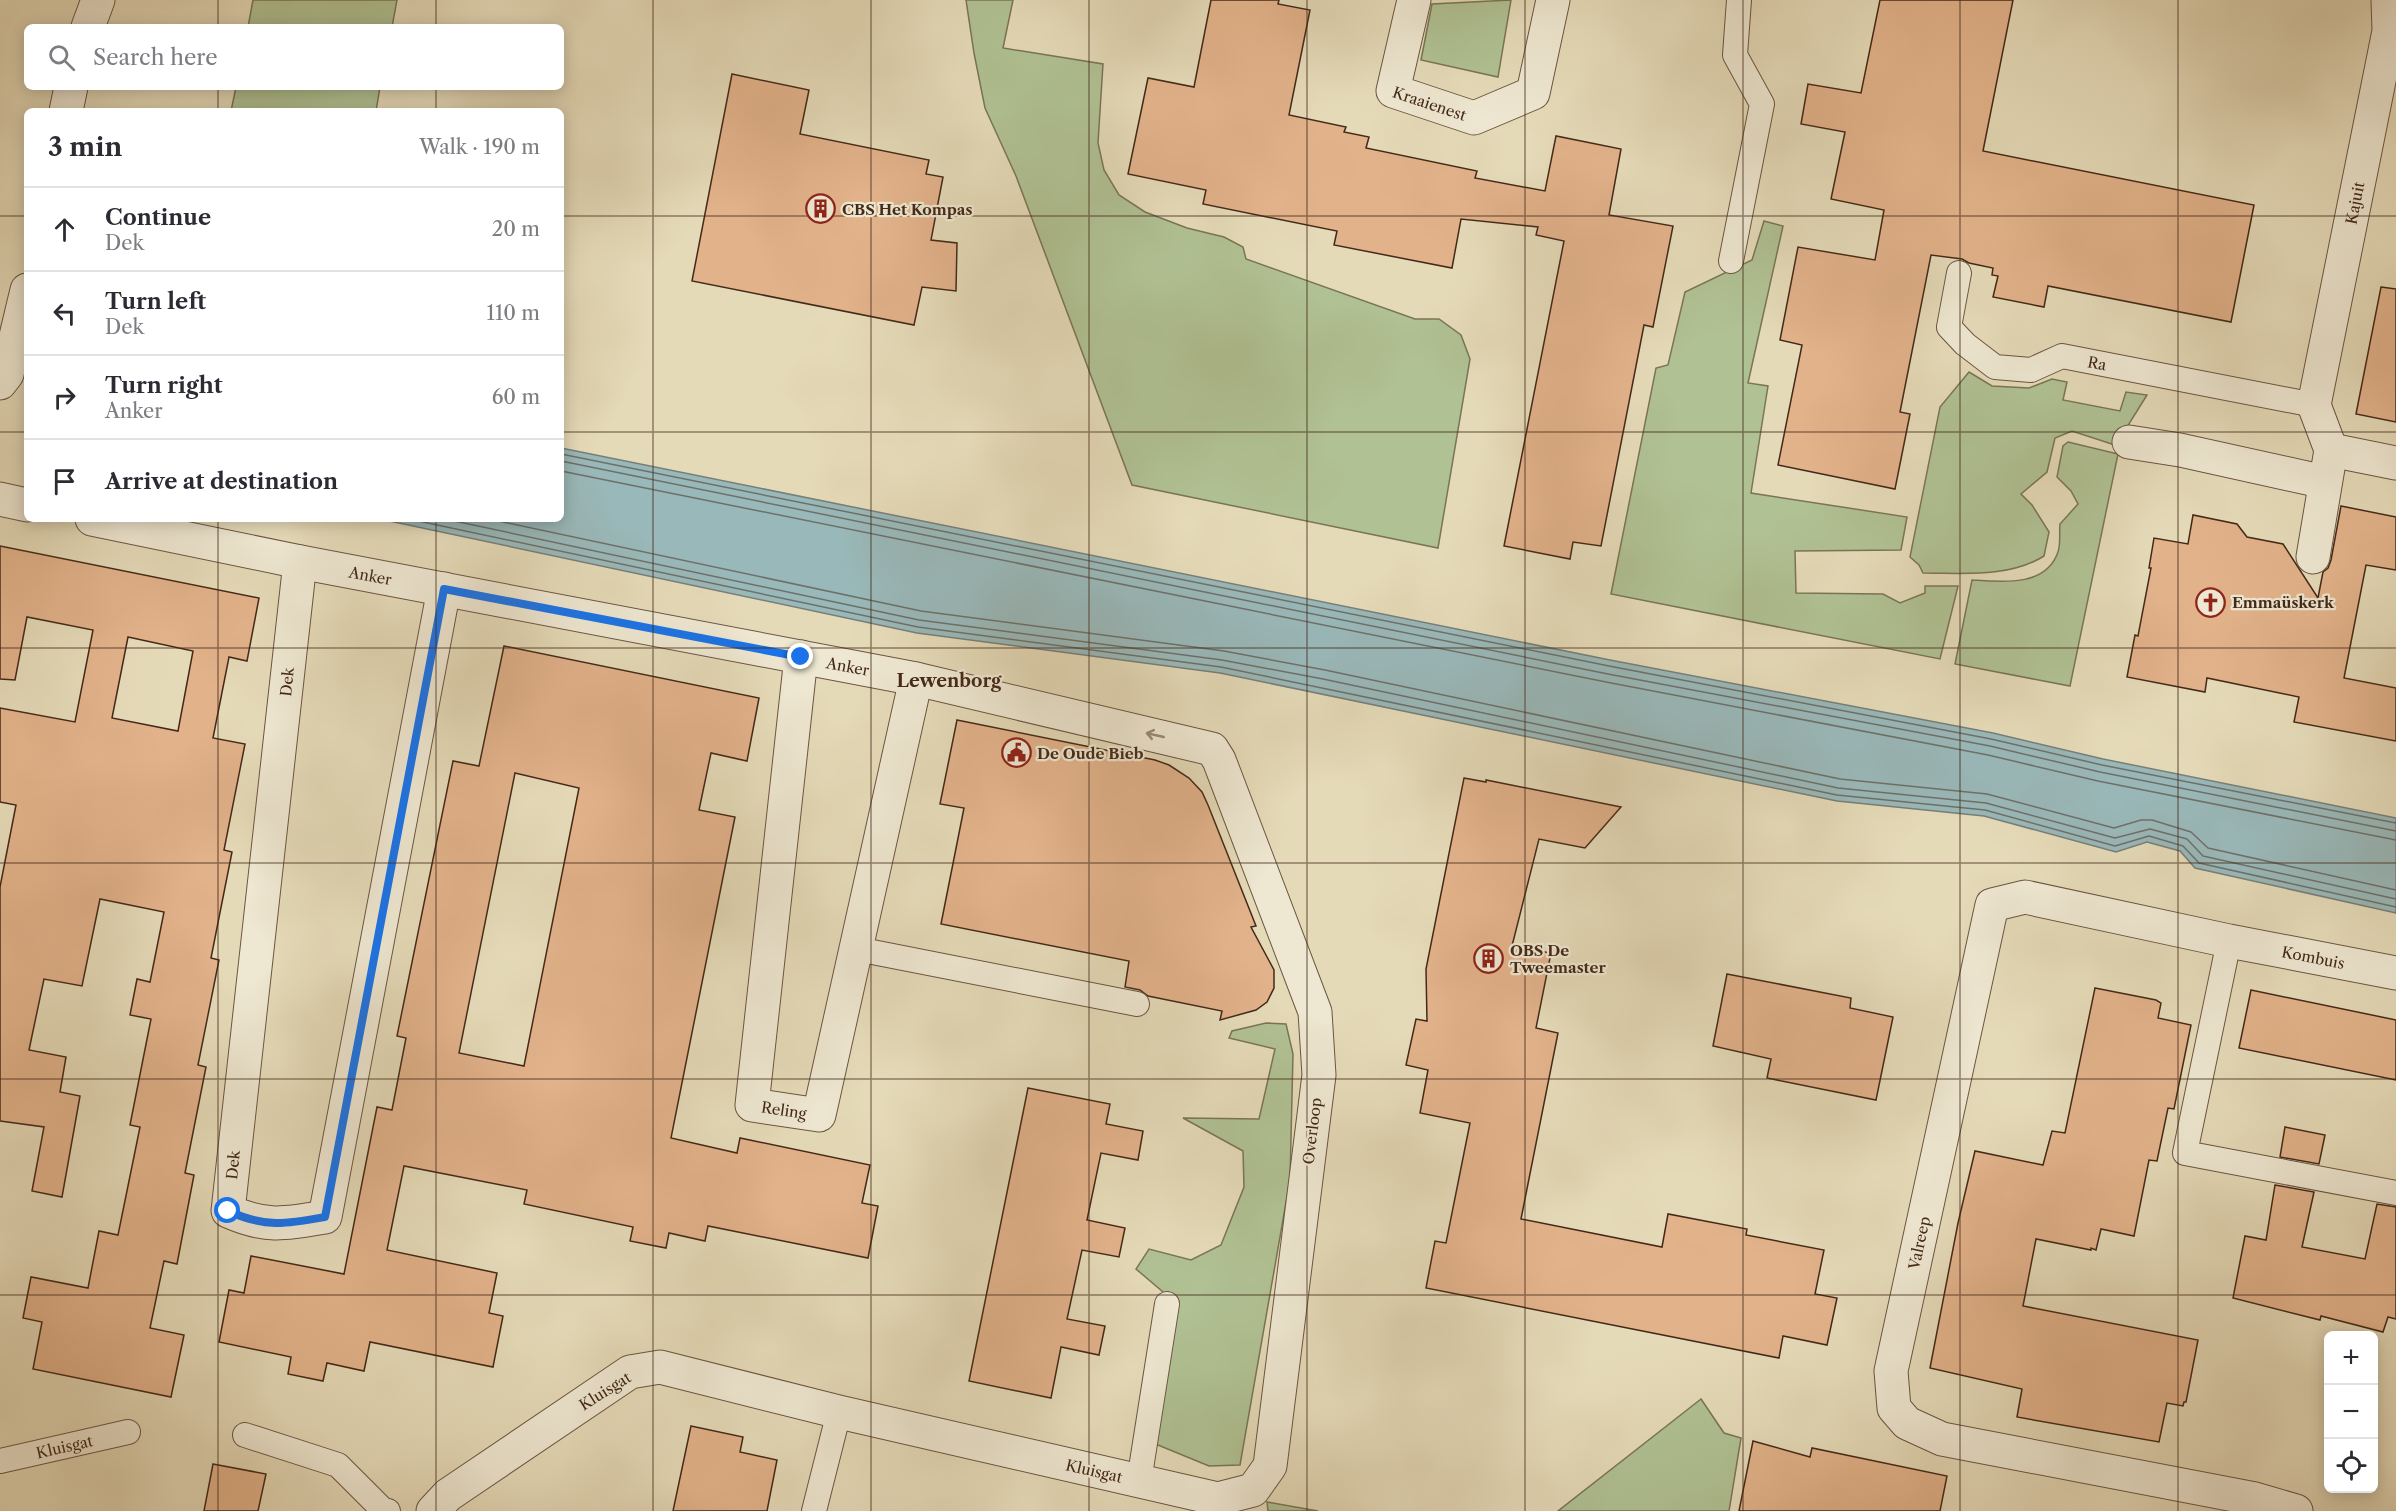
<!DOCTYPE html>
<html lang="en">
<head>
<meta charset="utf-8">
<style>
  :root { --surface:#fff; --page:#f2f2f3; --text:#2b2b33; --muted:#7c7c81; --line:#e1e1e2 }
  body { margin:0; font-family:"Libre Caslon Text",serif; background:var(--page); color:var(--text) }
  .controls { position:absolute; right:18px; bottom:18px; display:grid; overflow:hidden; border-radius:9px; box-shadow:0 3px 15px #0003 }
  .controls button { width:54px; height:54px; display:grid; place-items:center; padding:0; border:0; border-bottom:2px solid var(--line); background:var(--surface); color:var(--text); font:30px sans-serif }
  .stop { position:absolute; width:18px; height:18px; margin:-14px; border:4px solid #1a73e8; border-radius:50%; background:#fff }
  .stop.end { background:#1a73e8; border-color:#fff; box-shadow:0 2px 6px #0008 }
  .list { margin:0; padding:0; list-style:none }
  h2 { display:flex; justify-content:space-between; align-items:center; height:78px; margin:0; padding:0 24px; font-size:26px }
  h2 small { font-size:20px; font-weight:400; color:var(--muted) }
  .list li { display:grid; grid-template-columns:39px 1fr auto; gap:18px; align-items:center; box-sizing:border-box; height:84px; padding:0 24px; border-top:2px solid var(--line) }
  .list b { display:block; font-size:22px; white-space:nowrap }
  .list p { margin:0; font-size:20px; white-space:nowrap; color:var(--muted) }
  .list em { font-size:20px; font-style:normal; color:var(--muted) }
  .icon { flex:none; width:33px; height:33px; fill:none; stroke:currentColor; stroke-width:2; stroke-linecap:round; stroke-linejoin:round }
  .map { position:relative; flex:none; width:2396px; height:1511px; overflow:hidden }
  .search { position:absolute; background:var(--surface); box-shadow:0 3px 15px #0003; left:24px; top:24px; width:540px; height:66px; display:flex; align-items:center; gap:15px; box-sizing:border-box; padding:0 21px; border-radius:9px; color:var(--muted); font-size:22px }
  .panel { position:absolute; background:var(--surface); box-shadow:0 3px 15px #0003; left:24px; top:108px; width:540px; height:414px; border-radius:9px }
  .map>svg:first-child { display:block }
</style>
</head>
<body>
<div class="map">
<svg width="2396" height="1511" viewBox="0 0 2396 1511">
  <rect width="100%" height="100%" fill="#e5dab8"/>
  <filter id="stains"><feTurbulence type="fractalNoise" baseFrequency=".00333" numOctaves="4"/><feColorMatrix values="0 0 0 0 .2 0 0 0 0 .09 0 0 0 0 .02 0 0 0 .5 -.17"/></filter>
  <radialGradient id="worn" r=".72"><stop offset=".6" stop-color="#630" stop-opacity="0"/><stop offset="1" stop-color="#630" stop-opacity=".3"/></radialGradient>
  <g fill="#b0c193" stroke="#7a7556" stroke-width="1.5">
    <polygon points="253,0 397,0 392,27 248,27"/>
    <polygon points="966,0 1013,0 1003,48 1103,64 1098,143 1104,170 1119,195 1145,212 1187,228 1224,237 1243,247 1246,259 1415,319 1439,319 1461,335 1470,359 1438,548 1132,485 1016,176 985,108 974,53"/>
    <polygon points="1511,0 1498,77 1421,60 1432,4"/>
    <polygon points="236,87 380,87 376,111 231,111"/>
    <polygon points="1764,221 1783,226 1748,383 1768,386 1751,493 1907,517 1901,550 1795,551 1796,593 1883,594 1900,603 1925,593 1925,586 1958,586 1940,659 1611,594 1656,368 1668,365 1685,292 1752,260"/>
    <path d="M1969,372L1992,386L2029,388L2052,379L2067,382L2063,400L2120,411L2126,392L2147,395L2127,427L2121,447L2072,431L2055,438L2047,472L2021,494L2032,505L2049,532L2044,556C2009,578 1963,573 1923,573L1919,565L1910,557L1940,407Z"/>
    <path d="M2068,442L2118,454L2070,686L1955,664L1972,580C2003,582 2046,587 2058,552C2061,543 2059,532 2060,524L2078,504L2071,491L2057,477L2063,446Z"/>
    <polygon points="1266,1023 1286,1024 1293,1054 1290,1180 1240,1465 1209,1466 1153,1443 1176,1303 1136,1269 1149,1249 1191,1260 1221,1245 1244,1187 1243,1151 1183,1118 1259,1119 1275,1049 1229,1038 1232,1031"/>
    <polygon points="1701,1399 1724,1433 1741,1438 1729,1511 1558,1511"/>
    <polygon points="1267,1502 1318,1511 1268,1511"/>
  </g>
  <polygon fill="#99b8b9" stroke="#777f79" stroke-width="1.5" points="561,448 1610,660 1993,733 2103,759 2396,818 2396,913 2195,868 2180,851 2147,842 2116,852 1984,816 1837,801 1220,673 917,633 380,519 561,519"/>
  <g fill="none" stroke-linecap="round" stroke-linejoin="round">
    <g stroke="#6e7069" stroke-width="1.5">
      <polyline points="561,454 1609,666 1991,739 2102,765 2396,823"/>
      <polyline points="561,461 1608,674 1990,746 2100,772 2396,831"/>
      <polyline points="561,471 1606,682 1988,755 2098,781 2396,840"/>
      <polyline points="409,519 918,627 1221,667 1837,795 1985,810 2115,846 2149,836 2183,846 2199,863 2396,907"/>
      <polyline points="445,519 919,620 1222,660 1323,679 1838,788 1986,803 2115,838 2150,829 2187,839 2203,856 2396,899"/>
      <polyline points="489,519 921,611 1224,651 1325,670 1840,779 1987,794 2114,828 2141,820 2152,820 2191,832 2208,848 2396,890"/>
    </g>
  </g>
  <g fill="#e2b28a" stroke="#442919" stroke-width="1.5" fill-rule="evenodd">
    <polygon points="1211,0 1279,0 1278,4 1310,10 1289,115 1346,127 1344,132 1369,137 1366,148 1477,171 1475,178 1545,191 1556,136 1621,149 1609,215 1673,226 1653,327 1644,325 1601,546 1573,542 1570,559 1504,546 1564,241 1536,235 1538,227 1461,219 1452,268 1334,245 1337,231 1203,204 1206,190 1128,174 1148,78 1194,87"/>
    <polygon points="1880,0 2013,0 1983,151 2254,205 2231,322 2048,286 2044,307 1993,297 1998,276 1992,275 1993,268 1969,263 1962,259 1931,255 1900,412 1910,414 1895,489 1778,465 1802,345 1780,340 1798,247 1875,260 1884,210 1831,199 1845,132 1801,124 1808,84 1861,93"/>
    <polygon points="732,74 809,90 800,134 929,160 926,174 943,177 931,240 957,243 956,291 922,287 914,325 692,281"/>
    <polygon points="2381,287 2396,289 2396,422 2356,414"/>
    <polygon points="2341,506 2396,517 2396,570 2366,565 2344,678 2396,688 2396,741 2294,722 2299,697 2207,678 2205,692 2127,677 2135,635 2138,636 2151,568 2149,568 2154,538 2188,544 2193,515 2237,524 2247,537 2283,544 2318,598 2323,572 2328,568 2331,560"/>
    <path d="M0,546L259,598L247,661L229,657L213,738L245,744L224,850L232,852L211,958L219,960L198,1065L206,1067L185,1173L194,1175L177,1264L164,1261L150,1328L184,1335L171,1397L33,1369L42,1322L23,1318L31,1277L88,1288L99,1231L118,1235L140,1127L130,1125L151,1019L130,1015L137,979L150,982L164,912L100,899L82,986L44,979L29,1050L66,1057L60,1092L80,1096L62,1197L32,1191L44,1127L0,1121V887L16,805L0,802V708L75,722L93,630L27,617L15,680L0,679ZM128,637L193,651L178,731L112,718Z"/>
    <path d="M504,646L759,698L747,761L711,753L699,810L735,817L671,1138L737,1153L740,1138L870,1165L862,1203L878,1206L868,1258L708,1226L705,1241L669,1233L666,1248L630,1241L633,1227L524,1204L527,1190L404,1166L387,1250L497,1273L489,1313L503,1316L493,1367L370,1342L364,1371L327,1363L323,1381L288,1374L291,1357L219,1342L229,1290L244,1293L251,1256L344,1274L377,1107L392,1110L406,1038L397,1036L453,761L479,766ZM515,773L579,788L524,1066L459,1053Z"/>
    <polygon points="957,720 1155,760 1169,765 1189,778 1202,792 1208,805 1256,926 1251,927 1274,970 1274,988 1267,1002 1256,1010 1220,1020 1222,1011 1148,996 1140,990 1125,987 1129,961 941,924 964,808 940,804"/>
    <polygon points="1464,778 1486,782 1486,780 1621,807 1585,848 1539,839 1512,946 1551,953 1536,1028 1558,1033 1521,1219 1662,1247 1668,1214 1747,1229 1746,1235 1824,1250 1815,1294 1837,1298 1827,1345 1783,1336 1779,1358 1426,1288 1435,1241 1446,1243 1470,1123 1420,1113 1428,1070 1406,1065 1416,1019 1427,1021 1426,969"/>
    <polygon points="1727,974 1851,998 1850,1008 1893,1017 1876,1100 1767,1078 1771,1059 1713,1046"/>
    <polygon points="2095,988 2156,1000 2161,1003 2158,1018 2191,1025 2174,1109 2168,1108 2157,1161 2149,1160 2134,1236 2101,1229 2096,1250 2091,1248 2091,1250 2036,1239 2023,1306 2198,1340 2186,1402 2184,1402 2183,1406 2167,1403 2159,1442 2017,1417 2022,1389 1930,1368 1958,1223 1975,1151 2043,1165 2052,1131 2065,1133"/>
    <polygon points="2251,990 2396,1020 2396,1080 2239,1048"/>
    <polygon points="1028,1088 1110,1104 1106,1124 1143,1131 1138,1160 1101,1153 1087,1220 1125,1228 1119,1257 1082,1250 1067,1319 1105,1326 1099,1355 1061,1347 1051,1398 969,1381"/>
    <polygon points="2285,1127 2325,1135 2319,1164 2280,1157"/>
    <polygon points="2275,1185 2314,1192 2302,1247 2365,1259 2377,1204 2396,1207 2396,1319 2388,1317 2383,1332 2321,1316 2320,1320 2233,1298 2245,1236 2266,1240"/>
    <polygon points="691,1426 743,1437 740,1452 777,1460 767,1511 673,1511"/>
    <polygon points="1753,1441 1810,1457 1812,1448 1947,1476 1940,1511 1739,1511"/>
    <polygon points="213,1464 266,1474 258,1511 204,1511"/>
  </g>
  <g fill="none" stroke-linecap="round" stroke-linejoin="round">
    <defs>
      <g id="service">
        <polyline points="1731,261 1762,104 1735,55 1739,0"/>
        <path id="s1" d="M1959,273L1949,327L1965,344L1995,367L2031,370L2062,356L2314,405"/>
        <polyline points="2229,941 2185,1153 2396,1193"/>
        <polyline points="857,949 1137,1004"/>
        <polyline points="245,1435 338,1465 383,1510 388,1511"/>
        <path id="s2" d="M0,1461L128,1432"/>
        <polyline points="1139,1481 1167,1304"/>
        <polyline points="814,1511 839,1412"/>
      </g>
      <g id="pedestrian">
        <polyline points="2129,442 2180,450 2325,482"/>
        <polyline points="2331,450 2396,463"/>
        <polyline points="2313,557 2331,450 2314,405"/>
      </g>
      <g id="minor">
        <path id="s3" d="M1414,0L1393,91L1474,118L1533,93L1553,0"/>
        <polyline points="88,27 98,0"/>
        <polyline points="66,111 71,87"/>
        <polyline points="0,383 7,374 27,290"/>
        <path id="s4" d="M2314,405L2389,31L2388,0"/>
        <polyline points="0,499 27,505"/>
        <path id="s5" d="M92,519L300,562L916,679L1212,749L1219,760L1315,1012L1319,1075L1270,1466L1253,1490L1218,1499L839,1412L660,1367L630,1372L448,1495L433,1511"/>
        <path d="M300,562L228,1211C266,1228 285,1224 325,1217L444,589"/>
        <path id="s6" d="M801,657L752,1105L819,1115L916,679"/>
        <path id="s7" d="M2296,1511L2255,1499L1942,1439L1907,1423L1894,1408L1891,1371L1992,905L2025,897L2229,941L2396,973"/>
      </g>
    </defs>
    <use href="#service" stroke="#6c5541" stroke-width="26"/>
    <use href="#pedestrian" stroke="#6c5541" stroke-width="35"/>
    <use href="#minor" stroke="#6c5541" stroke-width="35"/>
    <use href="#service" stroke="#eee7d1" stroke-width="24"/>
    <use href="#pedestrian" stroke="#eee7d1" stroke-width="33"/>
    <use href="#minor" stroke="#eee7d1" stroke-width="33"/>
  </g>
  <defs><path id="oneway-shaft" d="M-6 0H5M1.5-3L5.5 0L1.5 3" fill="none" stroke-width="1.6" stroke-linecap="round" stroke-linejoin="round" transform="scale(1.5)"/></defs>
  <use stroke="#998875" href="#oneway-shaft" transform="translate(1155 735) rotate(-167)"/>
  <g fill="none" stroke-linecap="round" stroke-linejoin="round">
    <path stroke="#1a73e8" stroke-width="8" d="M228,1211C266,1228 286,1224 325,1217L444,589L801,657"/>
  </g>
  <path fill="none" stroke="#442919" stroke-width="1.5" stroke-opacity="0.55" d="M218,0V27M436,0V27M653,0V1511M871,0V1511M1089,0V1511M1307,0V1511M1525,0V1511M1743,0V1511M1960,0V1511M2178,0V1511M218,87V111M436,87V111M0,216H27M561,216H2396M0,432H27M561,432H2396M218,519V1511M436,519V1511M0,648H2396M0,863H2396M0,1079H2396M0,1295H2396"/>
  <defs>
    <symbol id="building-ring" viewBox="-11 -11 22 22"><circle r="9.5" fill="#eee7d1" stroke="#8f2418" stroke-width="1.5"/><path d="M-4-6H4V6H1V3H-1V6H-4ZM-2.5-4.3h1.7v1.8h-1.7ZM.8-4.3h1.7v1.8H.8ZM-2.5-1h1.7V.8h-1.7ZM.8-1h1.7V.8H.8Z" fill="#8f2418"/></symbol>
    <symbol id="church-ring" viewBox="-11 -11 22 22"><circle r="9.5" fill="#eee7d1" stroke="#8f2418" stroke-width="1.5"/><path d="M-1.2-6h2.4v3.5h3.3v2.4h-3.3V6h-2.4V-.1h-3.3v-2.4h3.3Z" fill="#8f2418"/></symbol>
    <symbol id="civic-ring" viewBox="-11 -11 22 22"><circle r="9.5" fill="#eee7d1" stroke="#8f2418" stroke-width="1.5"/><path d="M-.6-6.5H3V-4.5H.6V-3L4-1V1h2V6H-6V1h2V-1L-.6-3ZM-1.2 2.5V6h2.4V2.5Z" fill="#8f2418"/></symbol>
  </defs>
  <g fill-rule="evenodd">
    <use href="#building-ring" x="804" y="192" width="33" height="33"/>
    <use href="#church-ring" x="2194" y="586" width="33" height="33"/>
    <use href="#civic-ring" x="1000" y="736" width="33" height="33"/>
    <use href="#building-ring" x="1472" y="942" width="33" height="33"/>
  </g>
  <g text-anchor="middle" dominant-baseline="central" stroke-width="4.5" stroke-linejoin="round" paint-order="stroke">
    <g font-size="15" fill="#442919" stroke="#eee7d1">
      <text stroke="none"><textPath href="#s3" startOffset="132">Kraaienest</textPath></text>
      <text stroke="none"><textPath href="#s4" startOffset="206">Kajuit</textPath></text>
      <text stroke="none"><textPath href="#s1" startOffset="222">Ra</textPath></text>
      <text stroke="none"><textPath href="#s5" startOffset="284">Anker</textPath></text>
      <text stroke="none"><textPath href="#s5" startOffset="770">Anker</textPath></text>
      <text transform="translate(287 682) rotate(-84)">Dek</text>
      <text stroke="none"><textPath href="#s7" startOffset="1262">Kombuis</textPath></text>
      <text stroke="none"><textPath href="#s6" startOffset="483">Reling</textPath></text>
      <text transform="translate(1312 1131) rotate(-83)">Overloop</text>
      <text transform="translate(233 1165) rotate(-84)">Dek</text>
      <text stroke="none"><textPath href="#s7" startOffset="588">Valreep</textPath></text>
      <text transform="translate(605 1391) rotate(-32)">Kluisgat</text>
      <text stroke="none"><textPath href="#s2" startOffset="66">Kluisgat</textPath></text>
      <text transform="translate(1094 1471) rotate(13)">Kluisgat</text>
    </g>
    <g font-size="15" font-weight="bold" fill="#442919" stroke="#eee7d1" text-anchor="start">
      <text x="842" y="209">CBS Het Kompas</text>
      <text x="2232" y="602">Emmaüskerk</text>
      <text x="1037" y="753">De Oude Bieb</text>
      <text x="1510" y="950">OBS De<tspan x="1510" dy="17">Tweemaster</tspan></text>
    </g>
    <g font-size="18" font-weight="bold" fill="#442919" stroke="#eee7d1">
      <text x="949" y="681">Lewenborg</text>
    </g>
  </g>
  <rect width="100%" height="100%" filter="url(#stains)"/>
  <rect width="100%" height="100%" fill="url(#worn)"/>
</svg>
<div class="controls">
<button>+</button>
<button>−</button>
<button><svg class="icon" aria-label="locate" viewBox="0 0 24 24"><circle cx="12" cy="12" r="6"/><path d="M12 2v4M12 18v4M2 12h4M18 12h4"/></svg></button>
</div>
<div class="stop" style="left:228px;top:1211px"></div>
<div class="stop end" style="left:801px;top:657px"></div>
<div class="search"><svg class="icon" aria-label="search" viewBox="0 0 24 24"><circle cx="10" cy="10" r="6"/><path d="M15 15l6 6"/></svg>Search here</div>
<section class="panel">
<h2>3 min<small>Walk · 190 m</small></h2>
<ul class="list">
<li><svg class="icon" aria-label="ahead" viewBox="0 0 24 24"><path d="M12 20V5M6 11l6-6 6 6"/></svg><div><b>Continue</b><p>Dek</p></div><em>20 m</em></li>
<li><svg class="icon" aria-label="left" viewBox="0 0 24 24"><path d="M17 20v-9H6M10 6l-5 5 5 5"/></svg><div><b>Turn left</b><p>Dek</p></div><em>110 m</em></li>
<li><svg class="icon" aria-label="right" viewBox="0 0 24 24"><path d="M7 20v-9h11M14 6l5 5-5 5"/></svg><div><b>Turn right</b><p>Anker</p></div><em>60 m</em></li>
<li><svg class="icon" aria-label="arrive" viewBox="0 0 24 24"><path d="M6 21V4h12l-3 4 3 4H6"/></svg><div><b>Arrive at destination</b></div></li>
</ul>
</section>
</div>
</body>
</html>
